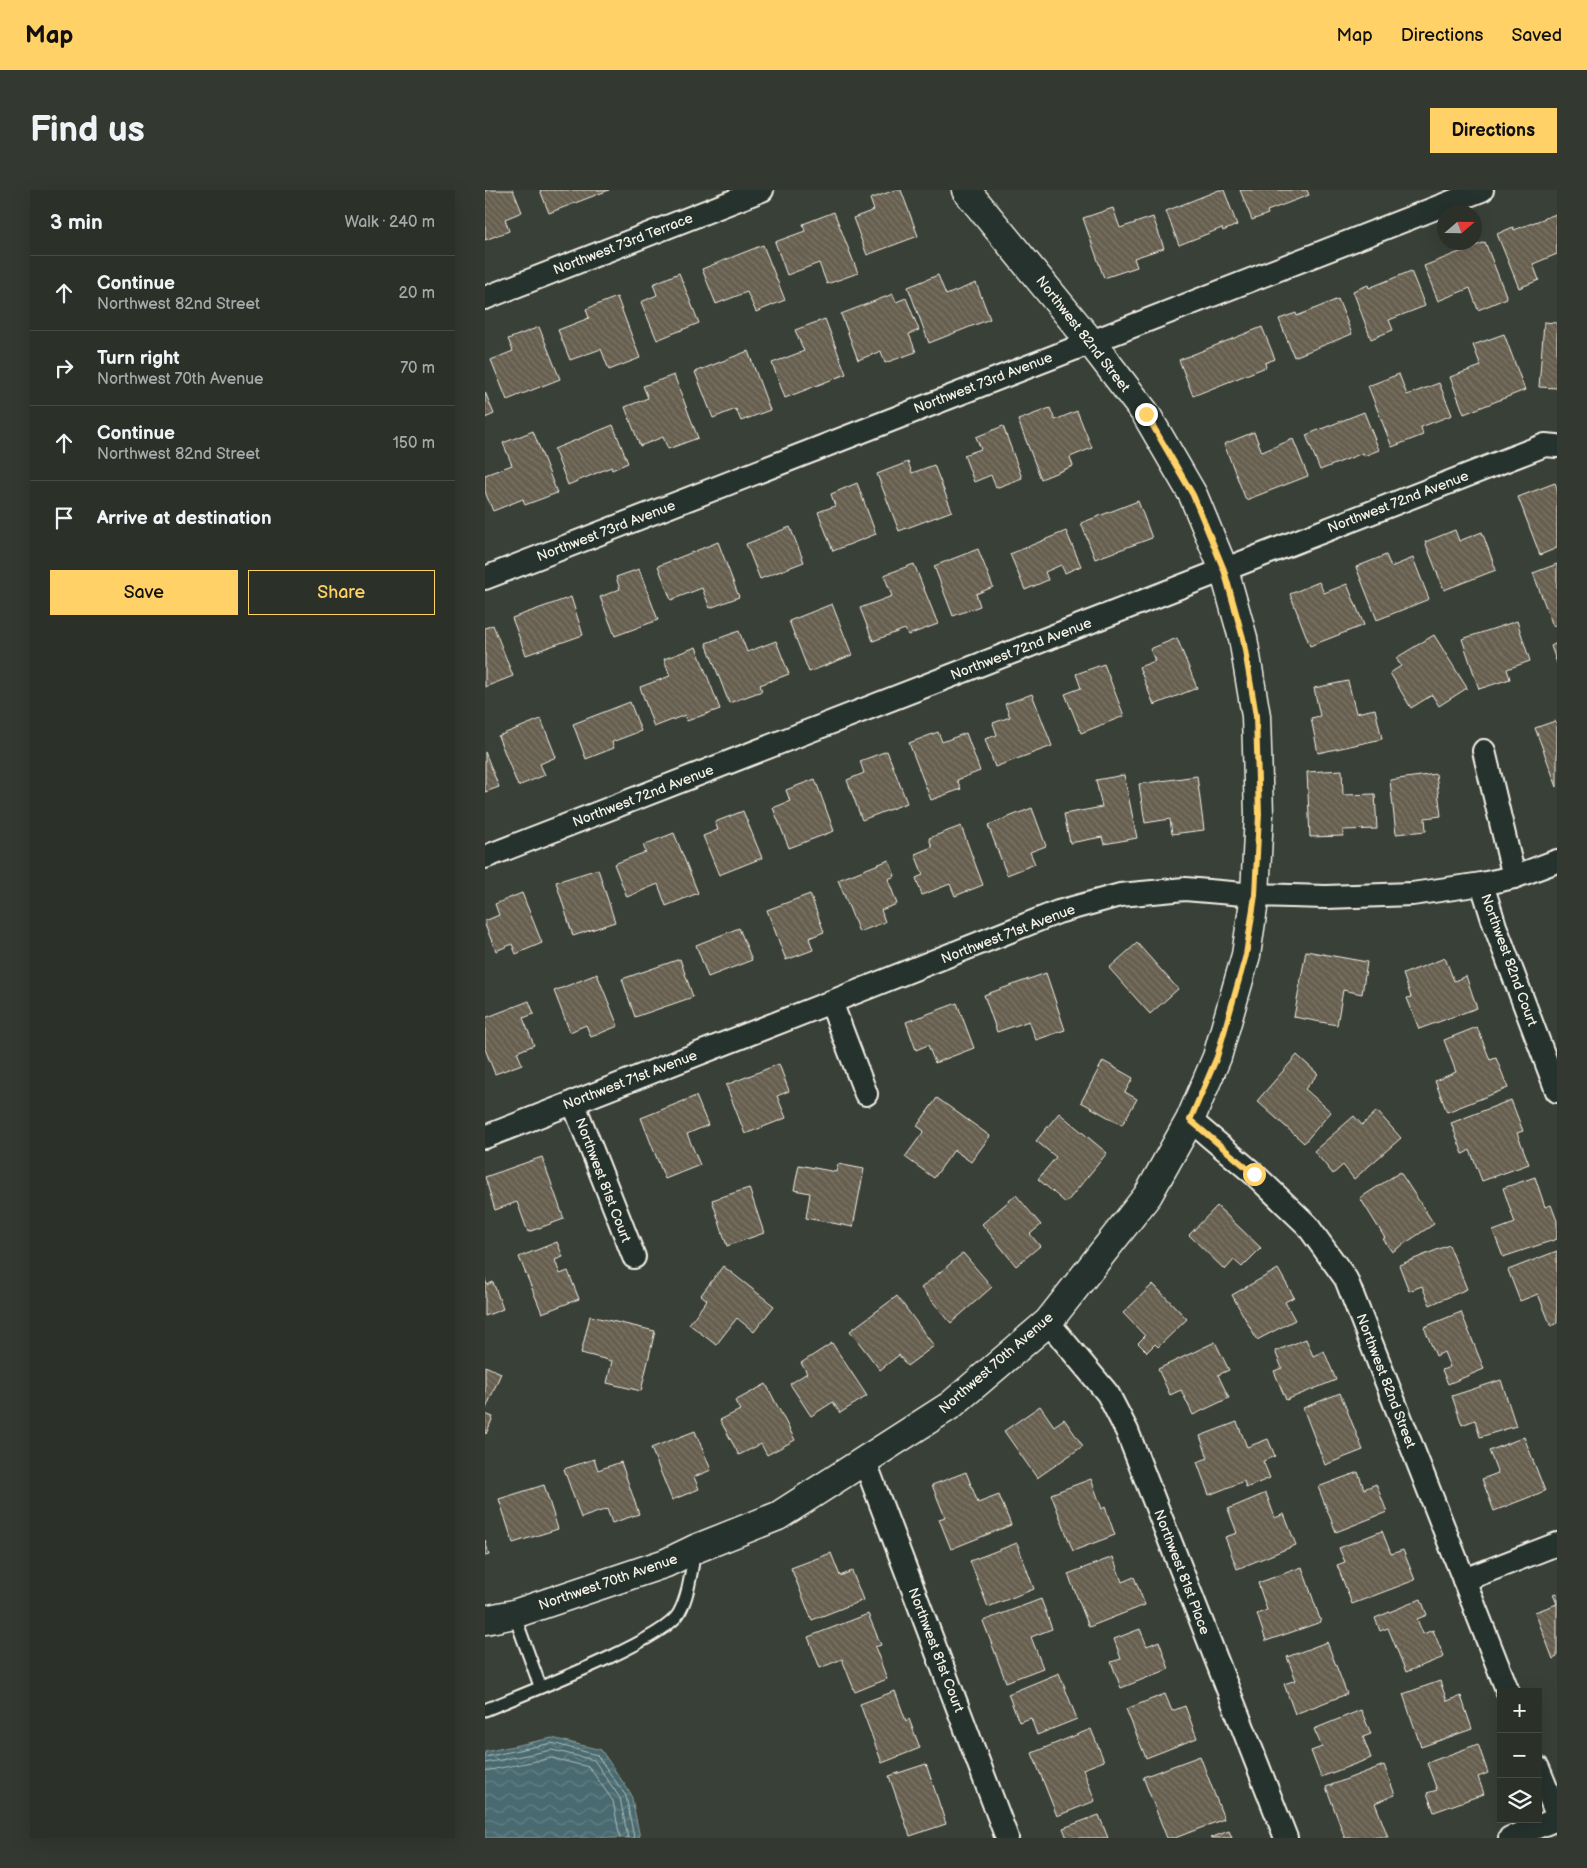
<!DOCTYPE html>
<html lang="en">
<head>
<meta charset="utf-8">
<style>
  :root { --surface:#2b3029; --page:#333831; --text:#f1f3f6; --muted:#a6a9a8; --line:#474b46; --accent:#ffd166 }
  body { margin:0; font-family:"Balsamiq Sans",sans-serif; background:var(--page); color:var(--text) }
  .controls { position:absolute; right:15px; bottom:15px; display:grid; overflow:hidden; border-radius:0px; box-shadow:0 5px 20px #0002 }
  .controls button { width:45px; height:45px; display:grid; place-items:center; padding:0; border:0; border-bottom:1px solid var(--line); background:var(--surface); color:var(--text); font:25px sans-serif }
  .compass { position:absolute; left:952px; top:15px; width:45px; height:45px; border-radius:50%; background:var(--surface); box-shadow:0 5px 20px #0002; rotate:70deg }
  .stop { position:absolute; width:15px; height:15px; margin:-11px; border:4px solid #ffd166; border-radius:50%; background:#fff }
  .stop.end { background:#ffd166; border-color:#fff; box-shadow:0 1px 5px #0008 }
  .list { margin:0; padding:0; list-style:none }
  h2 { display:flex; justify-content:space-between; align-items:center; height:65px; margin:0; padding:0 20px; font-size:21px }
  h2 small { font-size:16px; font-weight:400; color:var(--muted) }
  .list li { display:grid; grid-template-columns:32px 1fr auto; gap:15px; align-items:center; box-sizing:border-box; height:75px; padding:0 20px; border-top:1px solid var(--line) }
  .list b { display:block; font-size:19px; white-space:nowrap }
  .list p { margin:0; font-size:16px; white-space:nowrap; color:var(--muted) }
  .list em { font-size:16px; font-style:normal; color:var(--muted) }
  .actions { display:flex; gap:10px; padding:15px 20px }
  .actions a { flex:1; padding:11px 0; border:1px solid var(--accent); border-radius:0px; text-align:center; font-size:18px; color:var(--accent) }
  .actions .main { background:var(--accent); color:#111 }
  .icon { flex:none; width:28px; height:28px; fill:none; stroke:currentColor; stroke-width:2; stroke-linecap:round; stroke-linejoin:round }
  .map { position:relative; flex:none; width:1072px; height:1648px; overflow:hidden; border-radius:0px }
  header { display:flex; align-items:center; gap:30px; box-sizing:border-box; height:70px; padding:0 25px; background:var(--accent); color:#111 }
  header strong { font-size:24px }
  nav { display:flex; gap:28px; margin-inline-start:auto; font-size:18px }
  .intro { display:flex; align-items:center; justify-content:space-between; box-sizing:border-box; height:120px; padding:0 30px }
  h1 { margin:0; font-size:35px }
  .button { padding:12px 22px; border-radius:0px; background:var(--accent); color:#111; font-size:18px; font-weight:700 }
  main { display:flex; gap:30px; padding:0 30px }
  aside { flex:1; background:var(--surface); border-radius:0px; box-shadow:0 5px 20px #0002 }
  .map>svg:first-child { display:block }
</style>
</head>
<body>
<header>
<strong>Map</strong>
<nav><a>Map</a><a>Directions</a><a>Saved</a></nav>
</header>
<div class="intro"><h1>Find us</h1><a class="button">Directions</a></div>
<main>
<aside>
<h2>3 min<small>Walk · 240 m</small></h2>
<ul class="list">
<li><svg class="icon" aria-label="ahead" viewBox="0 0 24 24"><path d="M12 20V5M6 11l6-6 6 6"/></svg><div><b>Continue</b><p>Northwest 82nd Street</p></div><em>20 m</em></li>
<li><svg class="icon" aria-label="right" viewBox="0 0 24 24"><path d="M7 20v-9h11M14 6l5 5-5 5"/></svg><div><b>Turn right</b><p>Northwest 70th Avenue</p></div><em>70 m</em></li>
<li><svg class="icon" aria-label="ahead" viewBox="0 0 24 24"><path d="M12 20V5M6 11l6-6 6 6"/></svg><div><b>Continue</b><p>Northwest 82nd Street</p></div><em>150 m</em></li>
<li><svg class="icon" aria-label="arrive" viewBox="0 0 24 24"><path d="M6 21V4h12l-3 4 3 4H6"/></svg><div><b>Arrive at destination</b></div></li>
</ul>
<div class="actions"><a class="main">Save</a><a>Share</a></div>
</aside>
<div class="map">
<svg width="1072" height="1648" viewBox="0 0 1072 1648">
  <defs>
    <pattern id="water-waves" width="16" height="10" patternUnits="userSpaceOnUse" patternTransform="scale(1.25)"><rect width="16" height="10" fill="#4a6b70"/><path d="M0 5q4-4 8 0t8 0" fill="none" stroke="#658184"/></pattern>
    <pattern id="building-back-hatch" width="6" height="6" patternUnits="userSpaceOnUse" patternTransform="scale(1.25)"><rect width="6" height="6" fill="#665e4f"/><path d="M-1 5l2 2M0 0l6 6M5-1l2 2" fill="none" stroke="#7c7668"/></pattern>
  </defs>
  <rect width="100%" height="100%" fill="#394037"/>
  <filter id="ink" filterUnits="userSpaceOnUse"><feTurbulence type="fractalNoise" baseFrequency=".02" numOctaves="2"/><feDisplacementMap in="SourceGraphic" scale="10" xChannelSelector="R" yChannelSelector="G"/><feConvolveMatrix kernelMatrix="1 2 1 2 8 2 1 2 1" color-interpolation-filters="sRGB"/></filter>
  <g filter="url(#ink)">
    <polygon fill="url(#water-waves)" stroke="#8ea1a0" points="67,1548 116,1560 146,1604 155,1648 0,1648 0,1562"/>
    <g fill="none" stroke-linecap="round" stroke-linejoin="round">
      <g stroke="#b0bbb8" stroke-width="1">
        <polyline points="0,1567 67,1553 112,1565 141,1606 149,1648"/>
        <polyline points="0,1573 67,1560 109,1570 135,1608 143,1648"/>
        <polyline points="0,1581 67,1568 104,1577 128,1611 135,1648"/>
      </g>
    </g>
    <g fill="url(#building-back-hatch)" stroke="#f4f1e8">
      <polygon points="0,0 28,0 37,22 20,29 24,41 0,50"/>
      <polygon points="55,0 124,0 64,23"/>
      <polygon points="410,0 416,0 433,46 382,65 368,28 389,20 385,9"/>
      <polygon points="734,0 739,0 752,35 738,41 737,38 694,55 681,21"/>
      <polygon points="755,0 822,0 824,5 782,21 783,24 767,30"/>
      <polygon points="628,18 635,38 668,27 679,58 649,68 652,77 619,88 598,28"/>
      <polygon points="349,22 373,83 342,94 334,73 302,85 290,52 320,41 318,34"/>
      <polygon points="1071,24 1072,64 1048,74 1054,90 1034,98 1012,44 1028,37 1029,40"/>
      <polygon points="1000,52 1022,108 993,120 985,98 953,111 939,76"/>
      <polygon points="278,55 300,110 271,122 262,102 231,114 217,79"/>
      <polygon points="926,81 940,116 904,130 908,140 886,149 868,101 883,95 884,98"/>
      <polygon points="194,83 214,133 172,150 156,112 172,105 168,94"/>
      <polygon points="453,85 461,105 491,93 505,129 444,153 423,97"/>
      <polygon points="408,104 411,112 421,108 434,140 424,144 431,162 400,173 396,161 373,170 356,124"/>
      <polygon points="132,107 155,168 124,180 116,159 85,170 73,140 104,128 101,119"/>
      <polygon points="853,109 867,144 809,167 794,129 811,123 812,126"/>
      <polygon points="340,129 361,184 300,208 287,173 319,161 310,140"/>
      <polygon points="1059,132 1072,133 1072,198 1054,197"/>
      <polygon points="54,137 75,189 22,210 6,170 28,161 23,149"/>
      <polygon points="777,137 790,169 780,173 781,177 708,206 694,170"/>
      <polygon points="1019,144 1040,200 979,224 965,187 996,176 988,155"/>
      <polygon points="263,161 285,220 256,231 251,219 228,228 210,182"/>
      <polygon points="914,184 922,205 954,193 967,225 936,237 938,245 907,257 883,196"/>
      <polygon points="189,185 213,248 183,259 178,247 155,256 140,217 163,208 158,196"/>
      <polygon points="0,202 9,224 0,228"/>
      <polygon points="565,218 570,230 592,221 607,258 585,267 588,276 556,289 533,230"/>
      <polygon points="879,222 894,260 879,266 878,263 835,280 821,245"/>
      <polygon points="128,235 143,273 127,280 126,277 83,295 69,259"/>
      <polygon points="518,236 537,288 511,298 506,285 489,292 479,265 496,259 491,247"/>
      <polygon points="48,241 72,303 40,315 38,309 8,321 0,302 0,285 27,275 18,253"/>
      <polygon points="769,242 777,262 808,249 823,286 761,310 739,254"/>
      <polygon points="423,272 427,283 449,275 467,321 414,341 392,284"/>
      <polygon points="372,293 391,344 348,361 333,322 350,316 346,304"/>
      <polygon points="1070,293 1072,298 1072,358 1055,365 1033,307"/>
      <polygon points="653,311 667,348 610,369 596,333"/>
      <polygon points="305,337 319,372 275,389 261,354"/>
      <polygon points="970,340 974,351 997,342 1011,380 959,400 940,352"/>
      <polygon points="581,341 596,376 580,383 576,375 560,382 563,390 540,400 525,364"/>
      <polygon points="233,352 254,407 225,418 217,398 186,410 173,376"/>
      <polygon points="493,359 508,397 491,404 495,416 468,426 449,376"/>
      <polygon points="901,365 906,377 928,368 944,409 892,430 871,377"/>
      <polygon points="429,374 453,434 423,445 420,439 388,451 375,418 407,406 399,385"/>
      <polygon points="1072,374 1072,434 1068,436 1048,383"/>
      <polygon points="154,379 173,430 130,446 115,407 135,399 131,387"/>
      <polygon points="834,392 839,403 862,394 879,435 825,456 805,404"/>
      <polygon points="86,407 98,445 41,465 27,428"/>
      <polygon points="347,414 367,465 324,482 304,431"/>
      <polygon points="1032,431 1045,471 1022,479 1025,489 994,499 977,449"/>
      <polygon points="8,435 28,486 0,497 0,438"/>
      <polygon points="254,441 262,462 291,451 304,484 275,495 277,501 244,513 221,453"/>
      <polygon points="949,445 982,498 954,516 947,505 926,518 905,483 916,476 911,468"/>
      <polygon points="692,448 712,498 669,515 654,477 670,471 665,459"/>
      <polygon points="1072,453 1072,473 1066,456"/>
      <polygon points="211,457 235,519 202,531 200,525 169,537 155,497 185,486 179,469"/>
      <polygon points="619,474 639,526 596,543 580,504 596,498 591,484"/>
      <polygon points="863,491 871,523 890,519 897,549 833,563 826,528 835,526 829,498"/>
      <polygon points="547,504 567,556 510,577 500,549 512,545 508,533 525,527 520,514"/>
      <polygon points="145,512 156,541 127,552 129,558 101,569 88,534"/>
      <polygon points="56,529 71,567 55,574 60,585 33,596 13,546"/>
      <polygon points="1070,531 1072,537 1072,597 1050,538"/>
      <polygon points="453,542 457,552 481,543 495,581 472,590 476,599 446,610 424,553"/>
      <polygon points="402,561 422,613 377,630 362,590 379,583 375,571"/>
      <polygon points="0,562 14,597 0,602"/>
      <polygon points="857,580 858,605 890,604 892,639 858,640 858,646 825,647 822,582"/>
      <polygon points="951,584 956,626 940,628 941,641 911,644 905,590"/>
      <polygon points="639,585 652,648 619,654 617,647 585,653 579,624 617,617 611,590"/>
      <polygon points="712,586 719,640 687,644 685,629 660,633 654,594"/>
      <polygon points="330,589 349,641 304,658 288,618 305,611 301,600"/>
      <polygon points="547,618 561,656 545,662 550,674 522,685 503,635"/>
      <polygon points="258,621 277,668 234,685 218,646 233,640 230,632"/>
      <polygon points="476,636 498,695 470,706 465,694 437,705 431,688 438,685 430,664 447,657 444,648"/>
      <polygon points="189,643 213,703 181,716 173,694 142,707 129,674 161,662 158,655"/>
      <polygon points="404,670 410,686 403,689 412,714 396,720 400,732 374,742 353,690"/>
      <polygon points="113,679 130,732 88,746 71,692"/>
      <polygon points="37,703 57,753 31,764 27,754 11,761 0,735 0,731 14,725 10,714"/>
      <polygon points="325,704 339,742 324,748 328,760 301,770 282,720"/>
      <polygon points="254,738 267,770 223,787 211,755"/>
      <polygon points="652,753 693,799 665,824 624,778"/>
      <polygon points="821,761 882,772 877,804 858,800 852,835 809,827"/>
      <polygon points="960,768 969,791 981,786 992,818 934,839 922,808 926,807 918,784"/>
      <polygon points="195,769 208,807 150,827 137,789"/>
      <polygon points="561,783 580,840 551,850 544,831 512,842 499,805"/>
      <polygon points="112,784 133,836 106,847 101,835 85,842 69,801"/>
      <polygon points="44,811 49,824 38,828 49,855 32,862 37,874 10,884 0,859 0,828"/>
      <polygon points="472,813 489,858 450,873 443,855 431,860 421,832"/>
      <polygon points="992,837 1005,870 1011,868 1023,898 962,922 950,891 971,882 959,850"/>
      <polygon points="812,865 833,884 820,899 846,922 819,953 772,911"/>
      <polygon points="618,871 648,888 640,902 652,909 637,935 596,912"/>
      <polygon points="294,874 304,901 292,906 301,928 260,944 241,895"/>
      <polygon points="211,906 223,935 202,944 215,975 180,989 156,928"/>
      <polygon points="452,908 505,946 486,972 469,960 449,988 420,967 439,941 432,936"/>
      <polygon points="1026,910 1038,941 1032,943 1044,974 997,991 985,960 978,964 966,933"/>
      <polygon points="892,921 916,948 869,989 858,975 848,984 829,961 869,926 877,935"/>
      <polygon points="574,923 622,963 581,1013 553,989 571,967 551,951"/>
      <polygon points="57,967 79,1029 43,1042 32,1012 10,1020 0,987"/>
      <polygon points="353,974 379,979 368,1037 321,1028 325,1003 309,1000 314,975 351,982"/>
      <polygon points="915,982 949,1034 907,1062 898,1049 900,1048 875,1008"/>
      <polygon points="1050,987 1060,1017 1066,1015 1072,1031 1072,1049 1018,1067 1008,1041 1030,1033 1018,998"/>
      <polygon points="264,998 279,1043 242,1056 227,1010"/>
      <polygon points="531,1005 556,1035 545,1044 555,1056 531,1076 497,1034"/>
      <polygon points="732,1016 776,1058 757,1077 749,1070 740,1080 704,1045"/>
      <polygon points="72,1052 78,1067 70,1070 75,1084 83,1081 94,1109 57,1123 34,1067"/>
      <polygon points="964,1055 982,1099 945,1115 937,1096 924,1101 914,1075"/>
      <polygon points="1072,1061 1072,1133 1066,1136 1053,1104 1035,1111 1023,1080"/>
      <polygon points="478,1063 507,1097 466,1133 436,1098"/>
      <polygon points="238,1076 289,1116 269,1142 252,1128 231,1155 204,1134 222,1110 216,1105"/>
      <polygon points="793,1079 809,1107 800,1112 810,1130 772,1150 747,1105"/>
      <polygon points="0,1089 2,1095 8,1092 18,1119 0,1126"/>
      <polygon points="668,1094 702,1129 673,1157 670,1154 662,1162 653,1153 660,1146 638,1123"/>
      <polygon points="412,1106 449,1156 422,1176 414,1165 395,1180 365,1141"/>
      <polygon points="976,1122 999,1179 963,1194 957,1180 965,1177 959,1162 951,1166 939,1137"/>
      <polygon points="105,1126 170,1141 156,1201 122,1193 127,1171 96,1163"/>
      <polygon points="821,1149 828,1166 839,1161 851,1190 801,1210 789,1181 797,1178 790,1161"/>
      <polygon points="730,1152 744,1180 733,1185 744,1208 708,1225 696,1200 685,1205 673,1179"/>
      <polygon points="347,1153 382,1206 355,1223 348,1212 326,1226 305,1194 322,1183 316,1173"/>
      <polygon points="0,1176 16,1183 0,1221"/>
      <polygon points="1016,1190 1031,1236 995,1247 990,1230 977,1235 967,1206"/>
      <polygon points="281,1194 310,1250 282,1265 276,1254 254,1265 235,1230 255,1220 250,1211"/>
      <polygon points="855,1203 878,1260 840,1275 818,1218"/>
      <polygon points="555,1216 569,1236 579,1229 598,1256 552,1288 519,1241"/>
      <polygon points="0,1224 8,1227 1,1244 0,1243"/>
      <polygon points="752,1232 762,1257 783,1249 790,1266 778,1271 785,1288 761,1298 759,1291 724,1305 712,1272 723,1268 715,1246"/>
      <polygon points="210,1241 226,1280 209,1287 214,1299 187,1310 166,1258"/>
      <polygon points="1039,1247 1060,1301 1009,1321 997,1289 1013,1283 1004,1261"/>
      <polygon points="109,1269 113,1280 136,1272 154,1324 127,1333 122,1319 96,1328 79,1279"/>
      <polygon points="481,1282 493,1313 514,1305 526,1335 466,1359 454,1329 460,1327 447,1295"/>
      <polygon points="873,1282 879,1299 891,1294 902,1322 851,1342 833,1297"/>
      <polygon points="606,1289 617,1319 620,1317 630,1345 588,1361 566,1304"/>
      <polygon points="59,1295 73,1339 28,1353 14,1309"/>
      <polygon points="781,1303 790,1328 799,1324 811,1355 752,1379 740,1347 752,1343 743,1319"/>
      <polygon points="897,1341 906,1364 918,1360 930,1390 867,1414 852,1375 860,1372 854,1358"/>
      <polygon points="0,1350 4,1365 0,1366"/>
      <polygon points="532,1353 549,1399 503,1417 485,1371"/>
      <polygon points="346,1363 355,1386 367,1381 378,1410 327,1430 306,1378"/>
      <polygon points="628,1367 637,1392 649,1387 660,1415 604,1437 583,1384"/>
      <polygon points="817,1377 836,1432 781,1451 772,1424 782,1420 773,1393"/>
      <polygon points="1072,1403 1072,1467 1068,1469 1050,1422 1072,1414 1068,1404"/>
      <polygon points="556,1409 567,1439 546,1447 558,1478 521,1492 498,1431"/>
      <polygon points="936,1409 942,1425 932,1429 938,1444 948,1440 959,1467 921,1482 903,1438 895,1441 890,1428"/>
      <polygon points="383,1424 396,1455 390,1457 402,1489 370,1502 357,1469 335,1478 323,1447"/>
      <polygon points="655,1439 662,1456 674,1451 684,1479 636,1498 626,1472 636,1469 629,1449"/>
      <polygon points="842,1452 862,1504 810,1524 799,1494 811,1490 802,1467"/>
      <polygon points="574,1483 592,1529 552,1545 546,1528 534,1532 523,1504"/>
      <polygon points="955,1491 962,1511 976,1506 987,1539 936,1557 918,1504"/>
      <polygon points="410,1501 421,1531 424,1529 435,1558 397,1573 375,1514"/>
      <polygon points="680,1504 687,1521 700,1516 712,1548 661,1568 641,1519"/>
      <polygon points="876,1520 886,1544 878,1547 886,1568 836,1587 826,1561 837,1557 829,1539"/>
      <polygon points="606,1539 619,1571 598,1579 610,1611 572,1626 547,1563"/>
      <polygon points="993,1554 1003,1583 993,1587 999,1604 949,1622 942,1603 952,1600 942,1573"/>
      <polygon points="715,1566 739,1629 690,1648 682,1648 658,1587"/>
      <polygon points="441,1574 461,1634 425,1646 404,1586"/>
      <polygon points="899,1575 910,1605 890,1613 903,1647 860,1648 841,1597"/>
      <polygon points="614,1625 623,1648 582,1648 578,1638"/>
      <polygon points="744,1641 747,1648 725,1648"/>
    </g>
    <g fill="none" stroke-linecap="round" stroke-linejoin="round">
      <defs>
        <g id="service">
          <polyline points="29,1424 55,1496"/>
          <path d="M0,1520C36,1505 179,1451 194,1423C204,1405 206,1381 210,1361"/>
        </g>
        <g id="minor">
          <polyline points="0,108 277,0"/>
          <polyline points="0,388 997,0"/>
          <polyline points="999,561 1029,687"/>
          <polyline points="0,667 1060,255 1072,256"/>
          <polyline points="997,694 1010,736 1072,901"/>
          <polyline points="346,812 381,904"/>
          <polyline points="88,912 149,1067"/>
          <polyline points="705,930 769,984 822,1035 861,1089 1023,1502"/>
          <polyline points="0,947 346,812 573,722 635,705 700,699 770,705 841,707 927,704 997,694 1029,687 1072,671"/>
          <polyline points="563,1132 623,1204 642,1241 801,1648"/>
          <polyline points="380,1272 522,1648"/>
          <polyline points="979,1390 1072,1354"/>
          <polyline points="1053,1578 1072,1625"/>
          <polyline points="1025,1648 1072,1629"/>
        </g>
        <polyline id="tertiary" points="0,1430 29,1424 181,1373 210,1359 293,1326 466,1215 563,1132 663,1005 705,930 732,867 761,765 770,705 774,624 771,526 758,448 739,380 708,305 661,224 605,151 481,0"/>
      </defs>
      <use href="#service" stroke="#f4f1e8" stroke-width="15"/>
      <use href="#minor" stroke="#f4f1e8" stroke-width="26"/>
      <use href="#tertiary" stroke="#f4f1e8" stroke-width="31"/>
      <use href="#service" stroke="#26332d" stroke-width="11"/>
      <use href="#minor" stroke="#26332d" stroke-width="22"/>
      <use href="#tertiary" stroke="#26332d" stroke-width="28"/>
    </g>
  </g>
  <g fill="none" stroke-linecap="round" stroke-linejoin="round" filter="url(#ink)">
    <polyline stroke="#ffd166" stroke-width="6" points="661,224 708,305 739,380 758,448 771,526 774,624 770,705 761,765 732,867 705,930 769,984"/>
  </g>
  <g text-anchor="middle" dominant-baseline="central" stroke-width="4" stroke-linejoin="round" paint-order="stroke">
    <g font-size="14" fill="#f4f1e8" stroke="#26332d">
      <text transform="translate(138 54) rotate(-21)">Northwest 73rd Terrace</text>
      <text transform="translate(598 144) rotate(52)">Northwest 82nd Street</text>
      <text transform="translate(498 193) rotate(-21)">Northwest 73rd Avenue</text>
      <text transform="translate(913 312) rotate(-21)">Northwest 72nd Avenue</text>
      <text transform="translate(121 341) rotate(-21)">Northwest 73rd Avenue</text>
      <text transform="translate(536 459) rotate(-21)">Northwest 72nd Avenue</text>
      <text transform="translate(158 606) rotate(-21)">Northwest 72nd Avenue</text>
      <text transform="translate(523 744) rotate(-21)">Northwest 71st Avenue</text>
      <text transform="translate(1024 770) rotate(70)">Northwest 82nd Court</text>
      <text transform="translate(145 890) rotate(-21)">Northwest 71st Avenue</text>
      <text transform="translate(118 990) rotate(69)">Northwest 81st Court</text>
      <text transform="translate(511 1173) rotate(-41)">Northwest 70th Avenue</text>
      <text transform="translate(901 1191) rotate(69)">Northwest 82nd Street</text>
      <text transform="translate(697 1382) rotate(69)">Northwest 81st Place</text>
      <text transform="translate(123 1392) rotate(-19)">Northwest 70th Avenue</text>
      <text transform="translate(451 1460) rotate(69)">Northwest 81st Court</text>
    </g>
  </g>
</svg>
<div class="controls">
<button>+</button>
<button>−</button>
<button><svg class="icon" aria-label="layers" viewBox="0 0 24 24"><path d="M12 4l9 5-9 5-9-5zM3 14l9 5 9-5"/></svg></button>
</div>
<svg class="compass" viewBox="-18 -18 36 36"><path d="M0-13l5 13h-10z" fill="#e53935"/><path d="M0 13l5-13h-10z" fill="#a6a9a8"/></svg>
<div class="stop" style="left:769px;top:984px"></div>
<div class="stop end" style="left:661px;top:224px"></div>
</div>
</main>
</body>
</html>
